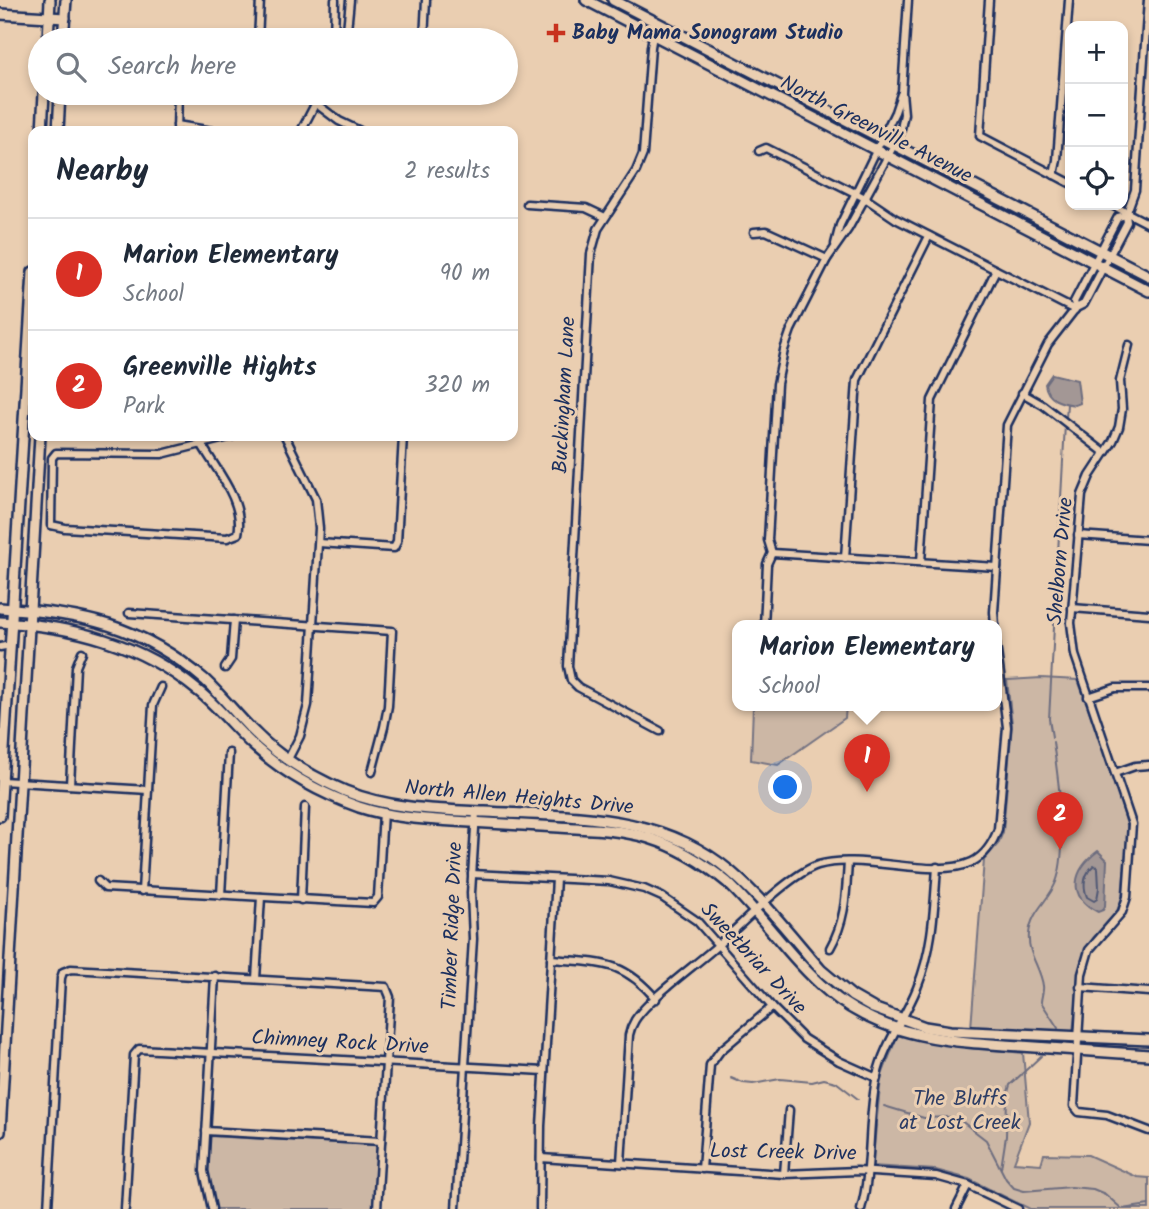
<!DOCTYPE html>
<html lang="en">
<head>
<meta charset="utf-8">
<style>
  :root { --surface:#fff; --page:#f6f6f7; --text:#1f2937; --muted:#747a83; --line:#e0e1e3; --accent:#d93025 }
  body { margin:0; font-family:Kalam,sans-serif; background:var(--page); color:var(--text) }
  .controls { position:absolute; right:21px; top:21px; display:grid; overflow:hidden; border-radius:14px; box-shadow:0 4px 10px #0003 }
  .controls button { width:63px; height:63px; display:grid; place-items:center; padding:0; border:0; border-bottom:2px solid var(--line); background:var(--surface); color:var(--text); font:35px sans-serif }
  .you { position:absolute; left:786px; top:788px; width:24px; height:24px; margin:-18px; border:5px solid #fff; border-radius:50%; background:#1a73e8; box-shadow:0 0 0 10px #1a73e833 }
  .badge { display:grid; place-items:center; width:46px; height:46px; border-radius:50%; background:var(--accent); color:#fff; font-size:23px; font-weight:700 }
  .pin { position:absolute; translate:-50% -58px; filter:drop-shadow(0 2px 4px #0008) }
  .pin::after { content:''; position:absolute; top:37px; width:24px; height:21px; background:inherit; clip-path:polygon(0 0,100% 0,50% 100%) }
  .popup { position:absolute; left:732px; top:620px; width:270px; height:91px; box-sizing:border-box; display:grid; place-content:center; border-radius:14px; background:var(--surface); filter:drop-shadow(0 2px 5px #0005); font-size:23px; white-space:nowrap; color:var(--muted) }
  .popup b { font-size:26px; color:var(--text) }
  .popup::after { content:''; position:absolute; left:50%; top:100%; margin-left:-14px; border:14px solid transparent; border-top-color:var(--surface) }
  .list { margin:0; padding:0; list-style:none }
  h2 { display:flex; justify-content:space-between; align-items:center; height:91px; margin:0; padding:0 28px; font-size:30px }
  h2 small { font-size:23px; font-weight:400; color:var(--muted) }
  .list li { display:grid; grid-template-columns:46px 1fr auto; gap:21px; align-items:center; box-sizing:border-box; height:112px; padding:0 28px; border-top:2px solid var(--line) }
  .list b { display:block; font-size:26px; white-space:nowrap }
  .list p { margin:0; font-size:23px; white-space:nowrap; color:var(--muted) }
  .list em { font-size:23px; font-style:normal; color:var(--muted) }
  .icon { flex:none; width:38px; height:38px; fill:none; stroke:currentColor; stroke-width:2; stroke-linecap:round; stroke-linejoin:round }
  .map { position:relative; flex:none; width:1149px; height:1209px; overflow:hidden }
  .search { position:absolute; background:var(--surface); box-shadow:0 4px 10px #0003; left:28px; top:28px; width:490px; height:77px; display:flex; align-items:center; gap:18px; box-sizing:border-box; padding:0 24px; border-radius:38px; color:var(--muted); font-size:26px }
  .panel { position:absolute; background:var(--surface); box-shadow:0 4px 10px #0003; left:28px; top:126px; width:490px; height:315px; border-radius:14px }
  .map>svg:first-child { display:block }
</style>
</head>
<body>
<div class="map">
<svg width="1149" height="1209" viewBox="0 0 1149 1209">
  <rect width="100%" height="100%" fill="#eaceb1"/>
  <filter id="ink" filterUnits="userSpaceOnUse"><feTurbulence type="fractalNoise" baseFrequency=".0143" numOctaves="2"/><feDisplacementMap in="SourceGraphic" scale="14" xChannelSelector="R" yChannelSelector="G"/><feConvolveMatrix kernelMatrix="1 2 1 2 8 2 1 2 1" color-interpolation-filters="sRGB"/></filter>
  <g filter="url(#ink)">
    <g fill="#ccb7a5" stroke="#747382" stroke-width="2">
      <polygon points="1041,678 1078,680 1112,773 1127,825 1127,840 1122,897 1117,911 1093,938 1081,961 1073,1032 971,1028 984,860 998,844 1003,832 1012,724 1007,680"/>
      <polygon points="753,706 846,706 845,718 778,765 751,760"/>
      <polygon points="898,1034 947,1045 1023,1053 1029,1122 1014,1162 1041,1164 1044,1154 1088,1155 1137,1177 1149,1178 1149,1209 1030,1209 969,1179 936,1170 872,1166 881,1078"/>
      <polygon points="209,1136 377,1145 373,1209 216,1209 208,1175"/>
    </g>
    <g fill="#a39795" stroke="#6d6d7f" stroke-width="2">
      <path d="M1052,374L1077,380L1080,403L1075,405C1061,403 1047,400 1045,384Z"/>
      <path d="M1098,851L1107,860L1105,906L1103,910L1098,912C1066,896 1073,870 1098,851Z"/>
    </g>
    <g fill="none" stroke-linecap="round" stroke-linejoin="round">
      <path stroke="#515974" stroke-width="2" d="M1094,865L1098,868L1099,888L1097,899L1094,901L1087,897C1082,884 1084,874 1094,865Z"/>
      <g stroke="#6d6d7f" stroke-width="2">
        <polyline points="1066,418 1067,404"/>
        <polyline points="1052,737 1049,719 1065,424"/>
        <path d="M1053,742C1058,778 1069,849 1056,882C1048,902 1031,911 1029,934C1027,954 1041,968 1043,986C1044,991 1041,997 1041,1002L1058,1028"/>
        <polyline points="731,1078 743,1083 753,1084 780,1079 812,1082 824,1079 836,1082 858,1099"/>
        <polyline points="884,1106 924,1118 950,1117 960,1120 986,1140 1006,1179 1014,1188 1024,1191 1071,1187 1093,1189 1105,1194 1122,1209 1149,1205"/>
        <polyline points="1001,1168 1006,1136 1007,1096 1010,1085 1041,1056"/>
      </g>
      <defs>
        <g id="street">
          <polyline points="989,0 980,136 1070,183"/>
          <polyline points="655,23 651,47 643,154 636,171 598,229 591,254 568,666 571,680 578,687 660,731"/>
          <polyline points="258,40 260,0"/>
          <polyline points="334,40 335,0"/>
          <polyline points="346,40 350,0"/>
          <polyline points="424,40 426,0"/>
          <polyline points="302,93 339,121 360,131"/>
          <polyline points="177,125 212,131"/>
          <polyline points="177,131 178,93"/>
          <polyline points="301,131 321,93"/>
          <polyline points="759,151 766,148 865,198 896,219 1075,310"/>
          <polyline points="1054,175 1057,160 1069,0"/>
          <polyline points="527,204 586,208 605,217"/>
          <polyline points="1112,205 1149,224"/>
          <polyline points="754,232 766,231 827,259"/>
          <polyline points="835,244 840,225 895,112 901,94"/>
          <polyline points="1076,308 1074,302 1118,217 1126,215"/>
          <polyline points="1129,345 1120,381 1122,409 1119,427 1113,441 1090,476 1082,495 1071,623 1075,655 1132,824 1127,897 1122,912 1089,950 1082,974 1074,1106 1079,1112 1107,1115 1149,1131"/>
          <polyline points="1022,393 1043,405 1105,453"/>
          <path d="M197,436L202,445C217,471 245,503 238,534L227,538L65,528L51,525L52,458L56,453L162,454L233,436"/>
          <polyline points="285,436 316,499 319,528 308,705 300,736 287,761"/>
          <polyline points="1078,535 1149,540"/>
          <polyline points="319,543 394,548 397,542 403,436"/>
          <polyline points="772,553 997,567"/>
          <polyline points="845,558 857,380 929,236"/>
          <polyline points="921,562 932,400 996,270"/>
          <polyline points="1072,608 1149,614"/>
          <polyline points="129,613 392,631 388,706 384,727 372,772"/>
          <polyline points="764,626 767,564 772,553 768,540 777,384 784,350 791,330 827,259 848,229 900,134 904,114 902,92 908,0"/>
          <polyline points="995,626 994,612 1007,425 1048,344 1076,308 1084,304 1127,222 1126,215 1135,190 1148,0"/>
          <polyline points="0,647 11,645"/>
          <polyline points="225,668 231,659 234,620"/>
          <polyline points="1088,697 1115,688 1149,688"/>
          <polyline points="1115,773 1135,766 1149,765"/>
          <polyline points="2,781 148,790"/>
          <polyline points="70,785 76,667 82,652"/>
          <polyline points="472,874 609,881 644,889 662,897 697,921 772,1007 804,1039 839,1061 877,1078"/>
          <polyline points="98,881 105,888 373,903 378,897 383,812"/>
          <polyline points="142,891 153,705 161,687"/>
          <polyline points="221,895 229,753"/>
          <polyline points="301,900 305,807"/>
          <path d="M830,948C846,920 846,893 848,862"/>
          <path d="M551,959C599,963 622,959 656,999"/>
          <polyline points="256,979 261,897"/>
          <polyline points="1080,987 1149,992"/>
          <polyline points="206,1131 381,1141"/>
          <polyline points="541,1158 784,1174 857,1171 936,1176 968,1185 1018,1209"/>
          <path d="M621,1163L629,1035C630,1030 632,1025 635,1020C650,997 696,965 718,945C742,924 790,874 818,865C861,852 934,880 972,862C986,855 993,843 998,829L1007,727L996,644"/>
          <polyline points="702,1169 710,1065 720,1051 772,1007"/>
          <polyline points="784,1174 789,1110"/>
          <polyline points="48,1209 61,978 63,972 71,969 386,987 390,997 377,1209"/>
          <polyline points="125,1209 134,1055 139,1049 544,1071"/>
          <polyline points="212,1209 204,1171 215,976"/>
          <polyline points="456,1209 473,939 471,893 476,812"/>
          <polyline points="540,1209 541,1126 556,879"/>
          <path d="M861,1209C873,1166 867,1119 877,1076C884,1044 905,1018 917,988C933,949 934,909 937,867"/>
          <polyline points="956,1209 968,1185"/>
        </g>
        <g id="secondary">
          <polyline points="586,0 1149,291"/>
          <polyline points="613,0 1149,276"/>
          <polyline points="0,14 65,18"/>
          <polyline points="48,40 50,0"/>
          <polyline points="63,40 66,0"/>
          <polyline points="42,131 44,93"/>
          <polyline points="58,131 60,93"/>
          <path d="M0,608C82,613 141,625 205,680C222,696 236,714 252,730C278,757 310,776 345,791C389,809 437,810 485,812C573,817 660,812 731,872C765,901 792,937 821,970L852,996L873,1008L925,1027L950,1031L1149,1040"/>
          <path d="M0,622C73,626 140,643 197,690C218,706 234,728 254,746C285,774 320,793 359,807C389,817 421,819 453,821C489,823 524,825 559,827C589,829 620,829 649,838C678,847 704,863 727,882C763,916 791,960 829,992C884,1038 952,1042 1021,1046C1063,1049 1106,1052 1149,1055"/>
          <polyline points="0,816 33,272"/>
          <polyline points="0,1132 40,436"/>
        </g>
      </defs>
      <use href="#street" stroke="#1b2f5e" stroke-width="11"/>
      <use href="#secondary" stroke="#1b2f5e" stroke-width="14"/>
      <use href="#street" stroke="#eaceb1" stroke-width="6"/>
      <use href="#secondary" stroke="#eaceb1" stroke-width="9"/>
    </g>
  </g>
  <path fill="#c8321e" stroke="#eaceb1" stroke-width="2.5" d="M552.5 22.5h7v7h7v7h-7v7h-7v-7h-7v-7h7z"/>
  <g text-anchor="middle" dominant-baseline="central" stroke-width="6" stroke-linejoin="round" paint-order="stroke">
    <g font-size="21" font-weight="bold" fill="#1b2f5e" stroke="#eaceb1" text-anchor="start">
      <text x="572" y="33">Baby Mama Sonogram Studio</text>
    </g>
    <g font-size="21" fill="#1b2f5e" stroke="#eaceb1">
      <text transform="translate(876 130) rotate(27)">North Greenville Avenue</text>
      <text transform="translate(565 395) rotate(-87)">Buckingham Lane</text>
      <text transform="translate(1061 561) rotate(-85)">Shelborn Drive</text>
      <text transform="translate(519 798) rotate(5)">North Allen Heights Drive</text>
      <text transform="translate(453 926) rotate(-88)">Timber Ridge Drive</text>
      <text transform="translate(753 959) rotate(47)">Sweetbriar Drive</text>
      <text transform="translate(340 1043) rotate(3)">Chimney Rock Drive</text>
      <text transform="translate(783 1153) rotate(1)">Lost Creek Drive</text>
    </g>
    <g font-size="21" fill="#2d3d65" stroke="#eaceb1">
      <text x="960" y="1099">The Bluffs<tspan x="960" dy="24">at Lost Creek</tspan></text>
    </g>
  </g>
</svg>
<div class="controls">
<button>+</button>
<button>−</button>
<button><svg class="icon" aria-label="locate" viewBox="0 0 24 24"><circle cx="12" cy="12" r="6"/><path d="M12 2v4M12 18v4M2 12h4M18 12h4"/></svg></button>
</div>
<div class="you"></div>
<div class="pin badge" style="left:867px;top:792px">1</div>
<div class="popup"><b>Marion Elementary</b>School</div>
<div class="pin badge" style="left:1060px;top:850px">2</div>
<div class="search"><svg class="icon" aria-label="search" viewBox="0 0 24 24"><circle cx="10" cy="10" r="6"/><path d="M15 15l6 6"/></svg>Search here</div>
<section class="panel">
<h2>Nearby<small>2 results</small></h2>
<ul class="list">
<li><span class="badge">1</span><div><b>Marion Elementary</b><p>School</p></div><em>90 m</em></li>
<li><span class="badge">2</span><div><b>Greenville Hights</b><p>Park</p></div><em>320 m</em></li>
</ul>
</section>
</div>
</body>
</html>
